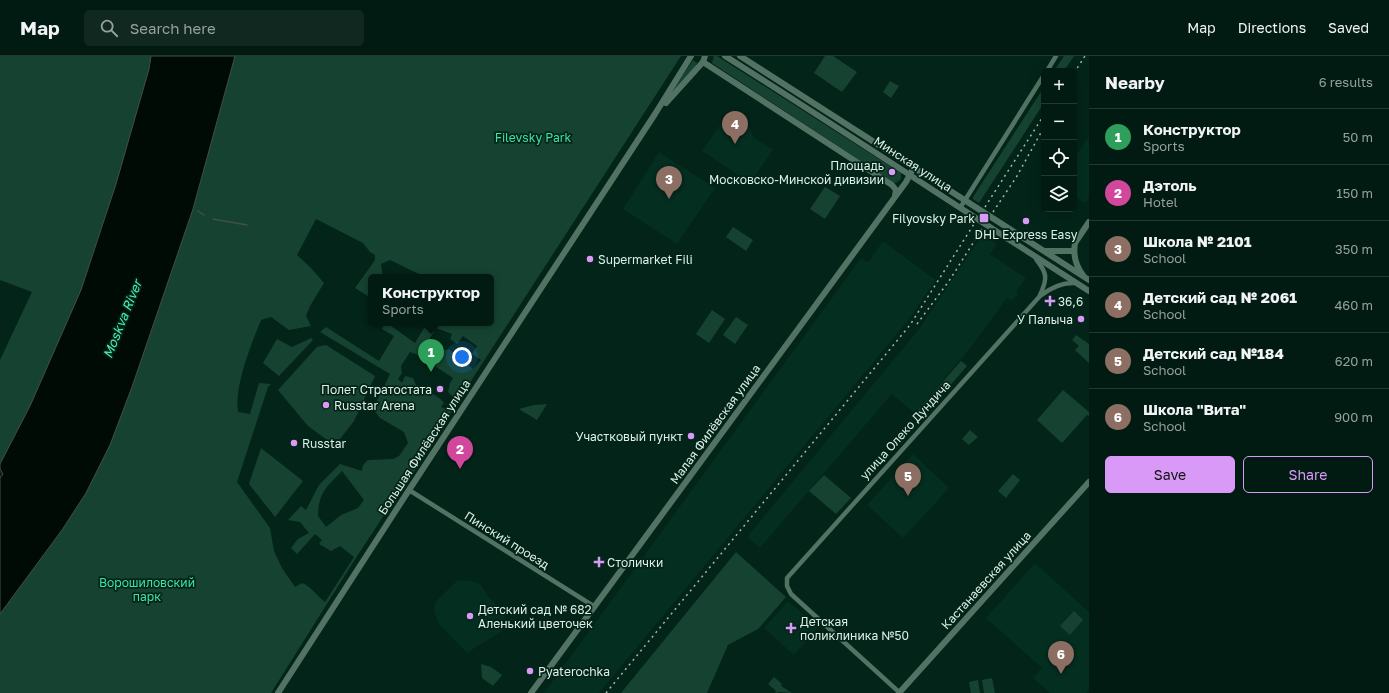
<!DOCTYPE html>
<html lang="en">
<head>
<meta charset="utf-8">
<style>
  :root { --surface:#021b12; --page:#102820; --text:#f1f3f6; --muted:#96a19f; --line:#233932; --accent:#d99af7 }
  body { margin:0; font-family:"Golos Text",sans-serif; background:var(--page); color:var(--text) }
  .controls { position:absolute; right:12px; top:12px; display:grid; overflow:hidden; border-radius:6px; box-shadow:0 4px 16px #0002 }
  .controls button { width:36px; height:36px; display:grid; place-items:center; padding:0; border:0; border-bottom:1px solid var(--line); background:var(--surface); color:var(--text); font:20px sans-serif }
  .you { position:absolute; left:462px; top:301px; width:14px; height:14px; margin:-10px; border:3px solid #fff; border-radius:50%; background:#1a73e8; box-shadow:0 0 0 6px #1a73e833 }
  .badge { display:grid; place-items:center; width:26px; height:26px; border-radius:50%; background:var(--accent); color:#fff; font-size:13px; font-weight:700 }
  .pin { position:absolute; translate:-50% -33px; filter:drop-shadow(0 1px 2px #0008) }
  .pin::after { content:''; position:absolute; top:21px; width:14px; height:12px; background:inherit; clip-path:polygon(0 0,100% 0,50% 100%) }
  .popup { position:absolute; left:368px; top:218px; width:126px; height:52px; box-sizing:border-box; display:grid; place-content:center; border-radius:6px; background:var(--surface); filter:drop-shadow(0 1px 3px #0005); font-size:13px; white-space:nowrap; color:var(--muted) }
  .popup b { font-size:15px; color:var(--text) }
  .popup::after { content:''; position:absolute; left:50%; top:100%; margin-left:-8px; border:8px solid transparent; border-top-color:var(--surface) }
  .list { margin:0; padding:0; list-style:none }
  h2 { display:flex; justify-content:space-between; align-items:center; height:52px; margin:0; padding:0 16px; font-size:17px }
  h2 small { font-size:13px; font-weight:400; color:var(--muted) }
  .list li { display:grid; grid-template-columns:26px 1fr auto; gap:12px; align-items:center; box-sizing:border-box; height:56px; padding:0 16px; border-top:1px solid var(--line) }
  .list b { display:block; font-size:15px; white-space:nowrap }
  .list p { margin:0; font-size:13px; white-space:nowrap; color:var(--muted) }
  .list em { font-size:13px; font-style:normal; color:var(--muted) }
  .actions { display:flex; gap:8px; padding:12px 16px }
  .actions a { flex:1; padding:9px 0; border:1px solid var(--accent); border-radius:6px; text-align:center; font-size:14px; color:var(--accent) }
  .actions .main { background:var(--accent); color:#111 }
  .icon { flex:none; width:22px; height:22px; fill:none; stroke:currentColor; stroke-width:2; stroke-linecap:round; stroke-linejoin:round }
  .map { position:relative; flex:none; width:1089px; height:637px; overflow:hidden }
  header { display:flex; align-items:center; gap:24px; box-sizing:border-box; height:56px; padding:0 20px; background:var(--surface); border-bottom:1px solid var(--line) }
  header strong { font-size:19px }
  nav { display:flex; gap:22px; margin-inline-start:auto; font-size:14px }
  .search { width:280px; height:36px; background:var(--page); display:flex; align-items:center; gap:10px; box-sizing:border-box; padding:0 14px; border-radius:6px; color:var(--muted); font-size:15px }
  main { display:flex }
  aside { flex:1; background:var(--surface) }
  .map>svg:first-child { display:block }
</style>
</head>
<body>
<header>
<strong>Map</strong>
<div class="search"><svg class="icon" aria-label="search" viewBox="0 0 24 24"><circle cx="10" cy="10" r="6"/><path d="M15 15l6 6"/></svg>Search here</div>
<nav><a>Map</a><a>Directions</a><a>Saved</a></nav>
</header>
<main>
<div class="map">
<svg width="1089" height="637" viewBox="0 0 1089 637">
  <rect width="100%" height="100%" fill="#032418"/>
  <g fill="#042e1f">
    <polygon points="728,57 750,72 753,81 773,94 750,127 702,95"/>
    <polygon points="1089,80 1089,141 1085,147 1074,140 1074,103"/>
    <polygon points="659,96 715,132 677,188 623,153"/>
    <polygon points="985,175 989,178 988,182 997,188 990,198 1026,222 1016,236 1018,238 1012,245 1007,242 969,294 914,357 892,338 760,492 747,481 919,273"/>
    <polygon points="883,185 936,224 906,267 599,637 544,637 861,202 868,206"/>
    <polygon points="913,398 949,432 903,482 867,449"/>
    <polygon points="1035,507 1089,556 1089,634 1086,637 1050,637 1033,622 1042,612 986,562"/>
    <polygon points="458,524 470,525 480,528 488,540 499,552 510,570 467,597 438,567 434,554 435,546"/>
    <polygon points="788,545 818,571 794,599 764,572"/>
  </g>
  <g fill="#164331" fill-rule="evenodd">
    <polygon points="0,0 151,0 149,13 116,128 81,234 30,350 0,408 0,304 32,236 0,224"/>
    <path d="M235,0H681L469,328L392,451L388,453L352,508L271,637H0V558L62,474L86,437L132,331L193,153ZM316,163L363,187L370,196L375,199V204L355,232L371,242V221H383L381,208L390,204L425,221H491V267H424V272L415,287L387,267H385L382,273L394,280L379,305L326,271L320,276L390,318L373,353L380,362L404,376L408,387L399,400L393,403L368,404L363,409L362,415L340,408L319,429L306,454L301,450L288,464L300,466L309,477L298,483L291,492L297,498L315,478L322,484L319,488L331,495L340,490L354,501L325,546C317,540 311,530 302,527L295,531L282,512L274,495L270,472L237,426L268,331L271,328L259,327L250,358L238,356C234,330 251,289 261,264L271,261L289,274L311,270L306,260L310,250L324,227L310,211L297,199ZM436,272L452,278L450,283L457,288L463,280L477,290L472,298L481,304L473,313L449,293L438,296L430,292V282ZM410,296L418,299L453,322L450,327L448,336L455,343L448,354L441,351L444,347C439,340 433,340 428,332H424L416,329L413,322L405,320L402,327L398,323L402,317L401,310ZM342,415L364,444L358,452L341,459L326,471L318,460C319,435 326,432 342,415Z"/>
    <polygon points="714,0 717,0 901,117 901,123 896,127 892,126 712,7"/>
    <polygon points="825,0 833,0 857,16 842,36 814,17"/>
    <polygon points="1064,0 1074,0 1064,15 1054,15"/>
    <polygon points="693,4 697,7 694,13 669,39"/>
    <polygon points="890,25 899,30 891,42 883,36"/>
    <polygon points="1044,31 1044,47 979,147 973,143 973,141"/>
    <polygon points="825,131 840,140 825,163 810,153"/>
    <polygon points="733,171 753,184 746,195 726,181"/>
    <polygon points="712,254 725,263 709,287 696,278"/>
    <polygon points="736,261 748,269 735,288 723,279"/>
    <polygon points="1076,279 1089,288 1089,307 1075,294 1079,290 1072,284"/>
    <polygon points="311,282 313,284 279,320 263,307 277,283 292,291"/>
    <polygon points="326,289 375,320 354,365 340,383 327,384 308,370 278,334 317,291"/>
    <polygon points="961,305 967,310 922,362 916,356"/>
    <polygon points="1063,334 1089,356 1089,360 1087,359 1062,387 1037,364"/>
    <polygon points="547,348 537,364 519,353 534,349"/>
    <polygon points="970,374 978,381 969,389 962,383"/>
    <polygon points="261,392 303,425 275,461 249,428"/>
    <polygon points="1013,418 1020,424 1006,442 998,435"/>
    <polygon points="824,419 851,442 836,458 809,435"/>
    <polygon points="736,496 786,541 758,573 728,589 707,637 621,637"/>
    <polygon points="1074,555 1083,564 1070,579 1060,570"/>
    <polygon points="481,608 491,611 502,619 493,630 482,622"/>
    <polygon points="774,621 782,628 781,630 792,637 780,636 775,637 776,635 768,628"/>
    <polygon points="992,622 995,637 984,637 982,624"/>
    <polygon points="978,624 980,637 971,637 969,626"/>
  </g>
  <polygon fill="#010b05" stroke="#434f48" points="151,0 235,0 193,153 132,331 110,389 86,437 62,474 0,558 0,422 3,418 0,413 0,408 30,350 81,234 116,128 149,13"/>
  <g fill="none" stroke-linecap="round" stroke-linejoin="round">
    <g stroke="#434f48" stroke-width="1.5">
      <polyline points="198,155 204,159"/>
      <polyline points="213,163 247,169"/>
    </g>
    <g stroke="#527364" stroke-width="4.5">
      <polyline points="1047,15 1056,0"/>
      <polyline points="960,152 1044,19"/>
      <path d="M1036,203C1047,217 1048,222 1040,239"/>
      <polyline points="409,434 595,551"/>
      <path d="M900,637L791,538L787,530V522L1040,240C1050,232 1062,226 1076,227"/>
    </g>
    <g stroke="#527364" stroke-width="6">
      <path d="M725,0C847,77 967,157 1089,235"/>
      <polyline points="740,0 1089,224"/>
      <polyline points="703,6 892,129 896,134 895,140"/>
      <polyline points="666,47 703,6 705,0"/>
      <polyline points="1046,195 1074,195"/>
      <path d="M1083,219C1075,209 1073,199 1075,187L1089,166"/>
      <polyline points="278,637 409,434 655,58 691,0"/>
      <polyline points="531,637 906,126 914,111"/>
      <polyline points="899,637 1089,426"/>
    </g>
    <g stroke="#a4bab0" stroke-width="1.5" stroke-dasharray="2 4" stroke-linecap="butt">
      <polyline points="1074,17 1085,0"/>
      <polyline points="985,151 1044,59"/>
      <polyline points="993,156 1017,120 1044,71"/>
      <polyline points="917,268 949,225 982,173"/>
      <polyline points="606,637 910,269 974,168"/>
    </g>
  </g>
  <g fill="#d99af7" stroke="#032418" stroke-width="1.5">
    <circle cx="892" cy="116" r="4"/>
    <rect x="979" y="157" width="10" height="10" rx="2"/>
    <circle cx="1026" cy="165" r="4"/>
    <circle cx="590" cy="203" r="4"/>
    <path d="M1048 239h4v4h4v4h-4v4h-4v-4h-4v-4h4z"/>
    <circle cx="1081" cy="263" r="4"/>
    <circle cx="440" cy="333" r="4"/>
    <circle cx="326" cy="349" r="4"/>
    <circle cx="691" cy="380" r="4"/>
    <circle cx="294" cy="387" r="4"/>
    <path d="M597 500h4v4h4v4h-4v4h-4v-4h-4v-4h4z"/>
    <circle cx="470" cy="560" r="4"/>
    <path d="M789 566h4v4h4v4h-4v4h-4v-4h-4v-4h4z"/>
    <circle cx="530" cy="615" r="4"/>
  </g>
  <g text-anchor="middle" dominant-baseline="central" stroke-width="3.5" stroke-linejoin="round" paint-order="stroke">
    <g font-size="12" fill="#3ce3a7" stroke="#032418">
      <text x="533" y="81">Filevsky Park</text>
      <text x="147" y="526">Ворошиловский<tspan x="147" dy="14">парк</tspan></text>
    </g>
    <g font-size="12" fill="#ddefe6" stroke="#032418">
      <text transform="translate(913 108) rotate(33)">Минская улица</text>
      <text transform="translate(715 368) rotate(-54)">Малая Филёвская улица</text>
      <text transform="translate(905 374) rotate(-48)">улица Олеко Дундича</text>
      <text transform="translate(424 391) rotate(-57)">Большая Филёвская улица</text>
      <text transform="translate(507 484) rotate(32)">Пинский проезд</text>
      <text transform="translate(986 524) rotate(-48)">Кастанаевская улица</text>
    </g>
    <g font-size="12" fill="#ddefe6" stroke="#032418" text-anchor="start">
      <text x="884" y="109" text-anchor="end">Площадь<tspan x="884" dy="14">Московско-Минской дивизии</tspan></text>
      <text x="975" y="162" text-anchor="end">Filyovsky Park</text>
      <text x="1026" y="178" text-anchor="middle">DHL Express Easy</text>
      <text x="598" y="203">Supermarket Fili</text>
      <text x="1058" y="245">36,6</text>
      <text x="1073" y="263" text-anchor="end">У Палыча</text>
      <text x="432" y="333" text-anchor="end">Полет Стратостата</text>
      <text x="334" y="349">Russtar Arena</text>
      <text x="683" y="380" text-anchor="end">Участковый пункт</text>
      <text x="302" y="387">Russtar</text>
      <text x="607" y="506">Столички</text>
      <text x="478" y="553">Детский сад № 682<tspan x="478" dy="14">Аленький цветочек</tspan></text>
      <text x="800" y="565">Детская<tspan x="800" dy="14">поликлиника №50</tspan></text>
      <text x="538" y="615">Pyaterochka</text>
    </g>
    <g font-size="13" font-style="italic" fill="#4defb3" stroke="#032418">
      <text transform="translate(122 263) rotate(-68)">Moskva River</text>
    </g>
  </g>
</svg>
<div class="controls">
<button>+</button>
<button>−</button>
<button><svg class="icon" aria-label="locate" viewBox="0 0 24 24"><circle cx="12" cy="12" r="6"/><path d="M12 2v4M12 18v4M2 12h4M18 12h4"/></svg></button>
<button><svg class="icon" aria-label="layers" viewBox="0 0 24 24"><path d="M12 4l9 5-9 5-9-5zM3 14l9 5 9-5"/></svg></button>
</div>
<div class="you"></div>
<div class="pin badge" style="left:431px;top:316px;background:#2e9e5b">1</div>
<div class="popup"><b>Конструктор</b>Sports</div>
<div class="pin badge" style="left:460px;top:413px;background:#d1479c">2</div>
<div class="pin badge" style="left:669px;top:143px;background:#8d6e63">3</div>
<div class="pin badge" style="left:735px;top:88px;background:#8d6e63">4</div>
<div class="pin badge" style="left:908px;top:440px;background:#8d6e63">5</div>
<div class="pin badge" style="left:1061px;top:618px;background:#8d6e63">6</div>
</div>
<aside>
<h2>Nearby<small>6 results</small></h2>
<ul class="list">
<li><span class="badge" style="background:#2e9e5b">1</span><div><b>Конструктор</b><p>Sports</p></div><em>50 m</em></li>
<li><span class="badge" style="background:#d1479c">2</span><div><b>Дэтоль</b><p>Hotel</p></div><em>150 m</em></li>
<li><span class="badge" style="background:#8d6e63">3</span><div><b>Школа № 2101</b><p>School</p></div><em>350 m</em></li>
<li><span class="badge" style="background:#8d6e63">4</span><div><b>Детский сад № 2061</b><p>School</p></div><em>460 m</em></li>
<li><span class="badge" style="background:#8d6e63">5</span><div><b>Детский сад №184</b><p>School</p></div><em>620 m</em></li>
<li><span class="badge" style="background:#8d6e63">6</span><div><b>Школа &quot;Вита&quot;</b><p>School</p></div><em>900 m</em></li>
</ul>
<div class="actions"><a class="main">Save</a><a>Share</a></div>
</aside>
</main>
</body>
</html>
